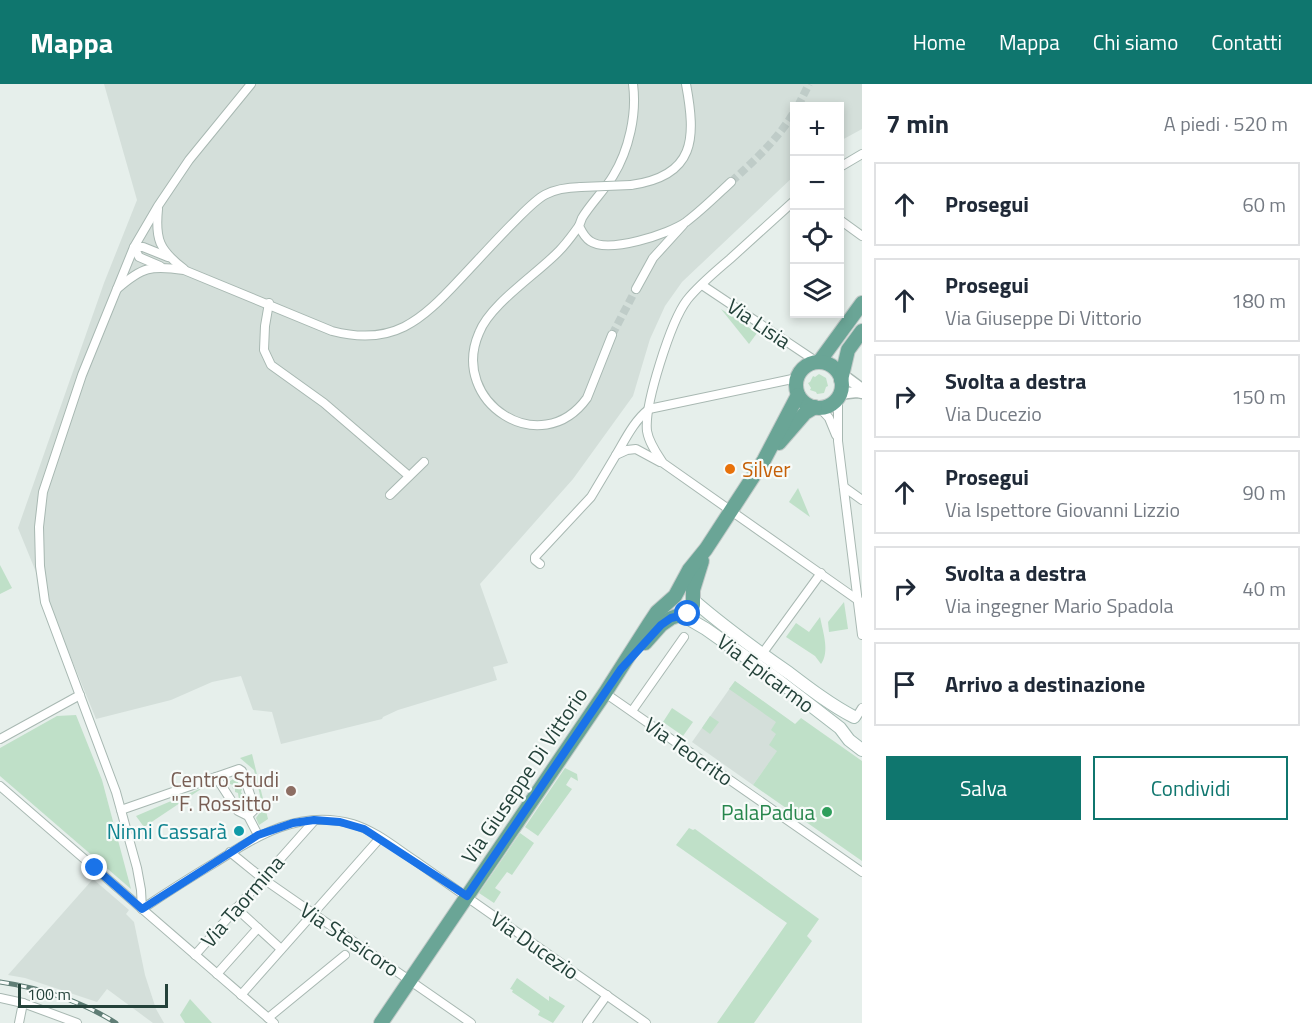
<!DOCTYPE html>
<html lang="it">
<head>
<meta charset="utf-8">
<style>
  :root { --surface:#fff; --page:#f2f2f3; --text:#1f2937; --muted:#747a83; --line:#e0e1e3; --accent:#0f766e }
  body { margin:0; font-family:"Titillium Web",sans-serif; background:var(--page); color:var(--text) }
  .controls { position:absolute; right:18px; top:18px; display:grid; overflow:hidden; border-radius:0px; box-shadow:0 3px 9px #0003 }
  .controls button { width:54px; height:54px; display:grid; place-items:center; padding:0; border:0; border-bottom:2px solid var(--line); background:var(--surface); color:var(--text); font:30px sans-serif }
  .scale { position:absolute; left:18px; bottom:15px; width:150px; box-sizing:border-box; padding-left:6px; border:3px solid #24423a; border-top:0; font-size:16px; line-height:21px; white-space:nowrap; color:#24423a; -webkit-text-stroke:4px #f7fbf9; paint-order:stroke }
  .stop { position:absolute; width:18px; height:18px; margin:-14px; border:4px solid #1a73e8; border-radius:50%; background:#fff }
  .stop.end { background:#1a73e8; border-color:#fff; box-shadow:0 2px 6px #0008 }
  .list { margin:0; padding:0; list-style:none }
  h2 { display:flex; justify-content:space-between; align-items:center; height:78px; margin:0; padding:0 24px; font-size:26px }
  h2 small { font-size:20px; font-weight:400; color:var(--muted) }
  .list li { display:grid; grid-template-columns:39px 1fr auto; gap:18px; align-items:center; box-sizing:border-box; height:84px; margin:0 12px 12px; padding:0 12px; border:2px solid var(--line); border-radius:0px }
  .list b { display:block; font-size:22px; white-space:nowrap }
  .list p { margin:0; font-size:20px; white-space:nowrap; color:var(--muted) }
  .list em { font-size:20px; font-style:normal; color:var(--muted) }
  .actions { display:flex; gap:12px; padding:18px 24px }
  .actions a { flex:1; padding:14px 0; border:2px solid var(--accent); border-radius:0px; text-align:center; font-size:21px; color:var(--accent) }
  .actions .main { background:var(--accent); color:#fff }
  .icon { flex:none; width:33px; height:33px; fill:none; stroke:currentColor; stroke-width:2; stroke-linecap:round; stroke-linejoin:round }
  .map { position:relative; flex:none; width:862px; height:939px; overflow:hidden }
  header { display:flex; align-items:center; gap:36px; box-sizing:border-box; height:84px; padding:0 30px; background:var(--accent); color:#fff }
  header strong { font-size:28px }
  nav { display:flex; gap:33px; margin-inline-start:auto; font-size:21px }
  main { display:flex }
  aside { flex:1; background:var(--surface) }
  .map>svg:first-child { display:block }
</style>
</head>
<body>
<header>
<strong>Mappa</strong>
<nav><a>Home</a><a>Mappa</a><a>Chi siamo</a><a>Contatti</a></nav>
</header>
<main>
<div class="map">
<svg width="862" height="939" viewBox="0 0 862 939">
  <rect width="100%" height="100%" fill="#e6efeb"/>
  <g fill="#d4dfda">
    <polygon points="104,0 862,0 862,45 840,57 840,22 794,22 794,92 682,198 665,222 650,255 633,312 573,395 480,500 508,579 493,583 497,596 398,626 383,633 382,635 281,660 272,628 253,626 241,592 212,598 171,616 96,635 18,444 104,199 137,116"/>
    <polygon points="735,597 796,641 753,701 692,658"/>
    <polygon points="93,795 129,826 126,830 134,838 145,891 156,925 164,939 153,939 107,905 97,918 25,894 8,891"/>
  </g>
  <g fill="#bfe0c8">
    <polygon points="721,225 757,249 749,260"/>
    <polygon points="819,290 826,294 828,302 826,303 824,309 817,310 816,308 810,306 811,304 808,299 810,298 813,292 815,293"/>
    <polygon points="798,404 810,433 789,418"/>
    <polygon points="0,481 12,504 0,510"/>
    <polygon points="844,518 848,545 829,548 828,538"/>
    <path d="M820,533C823,548 830,568 821,580L815,572L786,553L796,539L809,548Z"/>
    <polygon points="735,597 795,640 801,634 862,677 862,777 753,701 777,667 769,661 776,650 771,646 776,638 729,605"/>
    <polygon points="672,624 693,638 683,652 663,638"/>
    <polygon points="76,631 102,696 131,805 0,692 0,664 57,632"/>
    <polygon points="710,632 719,638 710,650 702,644"/>
    <polygon points="252,670 268,735 259,741 256,734 263,724 254,686 240,674"/>
    <polygon points="565,684 577,690 578,697 571,693 566,701 572,705 538,752 525,743"/>
    <polygon points="238,692 238,699 241,700 239,704 242,705 241,708 245,714 244,717 250,720 244,724 245,721 242,720 242,717 239,716 238,709 235,708 235,705 232,704 233,701 227,699"/>
    <polygon points="204,703 144,743 136,732"/>
    <polygon points="689,744 693,746 695,745 819,835 807,852 812,857 754,939 717,939 787,839 676,761"/>
    <polygon points="520,749 534,759 512,791 507,788 495,804 501,808 494,819 479,809"/>
    <polygon points="517,894 549,917 549,912 565,922 553,939 538,931 540,927 512,908 513,906 510,905"/>
    <polygon points="190,915 212,939 185,939 180,931"/>
  </g>
  <g fill="none" stroke-linecap="round" stroke-linejoin="round">
    <g stroke="#bfccc8" stroke-width="8" stroke-dasharray="8 4" stroke-linecap="butt">
      <polyline points="798,22 809,0"/>
      <path d="M731,98C755,76 778,55 794,28"/>
      <polyline points="612,251 636,205"/>
    </g>
    <defs>
      <g id="minor">
        <path d="M633,0C637,30 629,66 613,92C604,107 591,119 582,134L579,142C582,148 584,153 590,157C608,170 669,150 686,138C702,126 717,111 731,98"/>
        <polyline points="840,83 862,70"/>
        <path d="M631,101C696,92 696,54 686,0"/>
        <path d="M794,117C773,136 751,156 730,175C715,188 699,201 687,216C671,237 644,321 647,347C649,359 657,370 663,379L862,519"/>
        <path d="M158,125C155,155 159,166 184,185"/>
        <polyline points="840,136 862,152"/>
        <path d="M579,142C573,150 567,159 559,167C537,190 490,220 479,249C449,318 541,378 587,314L612,251"/>
        <polyline points="160,182 139,173 134,163 143,163 168,173"/>
        <polyline points="702,201 817,278"/>
        <path d="M117,205C142,183 151,181 184,186L332,247C393,263 421,237 460,195C478,176 495,157 514,138C538,114 545,104 581,103"/>
        <polyline points="636,205 653,174 683,141"/>
        <polyline points="269,219 265,242 264,266 271,281 324,319 409,392"/>
        <polyline points="838,312 838,357 862,551"/>
        <polyline points="819,323 829,334 836,351"/>
        <path d="M616,371C626,354 634,337 649,325L797,294"/>
        <polyline points="844,403 862,416"/>
        <polyline points="390,411 424,378"/>
        <polyline points="540,480 535,476 535,473 591,413 616,371 627,366 636,365 660,378"/>
        <polyline points="762,570 821,489"/>
        <polyline points="605,609 862,788"/>
        <polyline points="632,627 684,553"/>
        <polyline points="857,632 862,624"/>
        <polyline points="0,655 80,611"/>
        <polyline points="216,693 238,727 248,732 258,751"/>
        <polyline points="0,702 274,939"/>
        <polyline points="121,726 239,685 242,687 255,725 248,732"/>
        <polyline points="230,768 262,794 471,939"/>
        <polyline points="236,824 281,865"/>
        <polyline points="142,825 141,806 137,784 116,708 45,518 40,482 39,443 43,408 82,291 134,163 158,122 189,76 251,0"/>
        <path d="M142,825C166,809 191,793 216,778C258,751 300,725 353,740C376,747 397,765 417,778L646,939"/>
        <polyline points="195,871 314,737"/>
        <polyline points="217,890 258,844"/>
        <polyline points="241,911 380,754"/>
        <polyline points="0,914 23,919 77,939"/>
        <polyline points="268,934 345,871"/>
        <polyline points="19,939 23,919"/>
        <polyline points="587,939 607,911"/>
      </g>
      <g id="tertiary">
        <polyline points="835,285 862,305"/>
        <polyline points="839,310 857,308 862,309"/>
      </g>
      <g id="secondary">
        <path d="M693,516C723,542 756,566 789,589C810,605 831,621 854,633"/>
        <polyline points="682,531 706,545 774,593 840,644 849,656 862,666"/>
      </g>
      <g id="primary">
        <polyline points="819,278 862,219"/>
        <circle cx="819" cy="301" r="23"/>
        <polyline points="841,296 848,266 862,247"/>
        <polyline points="779,359 805,329 815,323"/>
        <polyline points="645,559 661,541 671,534 691,527 693,521 693,506 702,477"/>
        <polyline points="381,939 605,609 649,540 657,528 675,512 689,486 706,465 764,376 798,311"/>
      </g>
    </defs>
    <use href="#minor" stroke="#a8b8b2" stroke-width="10"/>
    <use href="#tertiary" stroke="#a8b8b2" stroke-width="13"/>
    <use href="#secondary" stroke="#a4bbb3" stroke-width="14"/>
    <use href="#primary" stroke="#c2cac8" stroke-width="16"/>
    <use href="#minor" stroke="#fff" stroke-width="8"/>
    <use href="#tertiary" stroke="#fff" stroke-width="10"/>
    <use href="#secondary" stroke="#fff" stroke-width="12"/>
    <use href="#primary" stroke="#6aa596" stroke-width="14"/>
    <defs>
      <path id="rail" d="M0,898C40,904 81,917 116,939"/>
    </defs>
    <use href="#rail" stroke="#5f7d75" stroke-width="5"/>
    <use href="#rail" stroke="#f7fbf9" stroke-width="3" stroke-dasharray="9" stroke-linecap="butt"/>
    <defs>
      <polyline id="minor-bridge" points="581,103 631,101"/>
    </defs>
    <use href="#minor-bridge" stroke="#a8b8b2" stroke-width="10" stroke-linecap="butt"/>
    <use href="#minor-bridge" stroke="#fff" stroke-width="8"/>
  </g>
  <g fill="none" stroke-linecap="round" stroke-linejoin="round">
    <polyline stroke="#1a73e8" stroke-width="8" points="95,784 142,825 258,751 293,739 314,736 340,738 364,745 467,812 621,585 661,541 671,534 688,530"/>
  </g>
  <circle fill="#e8710a" stroke="#f7fbf9" stroke-width="2" cx="730" cy="385" r="6"/>
  <circle fill="#8d6e63" stroke="#f7fbf9" stroke-width="2" cx="291" cy="707" r="6"/>
  <circle fill="#2e9e5b" stroke="#f7fbf9" stroke-width="2" cx="827" cy="728" r="6"/>
  <circle fill="#0f9aa8" stroke="#f7fbf9" stroke-width="2" cx="239" cy="747" r="6"/>
  <g text-anchor="middle" dominant-baseline="central" stroke-width="4.5" stroke-linejoin="round" paint-order="stroke">
    <g font-size="21" fill="#24423a" stroke="#f7fbf9">
      <text transform="translate(759 239) rotate(34)">Via Lisia</text>
      <text transform="translate(766 589) rotate(37)">Via Epicarmo</text>
      <text transform="translate(689 667) rotate(35)">Via Teocrito</text>
      <text transform="translate(524 691) rotate(-56)">Via Giuseppe Di Vittorio</text>
      <text transform="translate(242 817) rotate(-49)">Via Taormina</text>
      <text transform="translate(350 855) rotate(34)">Via Stesicoro</text>
      <text transform="translate(535 861) rotate(35)">Via Ducezio</text>
    </g>
    <g font-size="21" fill="#c56008" stroke="#f7fbf9" text-anchor="start">
      <text x="742" y="385">Silver</text>
    </g>
    <g font-size="21" fill="#785e54" stroke="#f7fbf9" text-anchor="end">
      <text x="279" y="695">Centro Studi<tspan x="279" dy="24">"F. Rossitto"</tspan></text>
    </g>
    <g font-size="21" fill="#27864d" stroke="#f7fbf9" text-anchor="end">
      <text x="815" y="728">PalaPadua</text>
    </g>
    <g font-size="21" fill="#0d838f" stroke="#f7fbf9" text-anchor="end">
      <text x="227" y="747">Ninni Cassarà</text>
    </g>
  </g>
</svg>
<div class="controls">
<button>+</button>
<button>−</button>
<button><svg class="icon" aria-label="locate" viewBox="0 0 24 24"><circle cx="12" cy="12" r="6"/><path d="M12 2v4M12 18v4M2 12h4M18 12h4"/></svg></button>
<button><svg class="icon" aria-label="layers" viewBox="0 0 24 24"><path d="M12 4l9 5-9 5-9-5zM3 14l9 5 9-5"/></svg></button>
</div>
<div class="scale">100 m</div>
<div class="stop" style="left:688px;top:530px"></div>
<div class="stop end" style="left:95px;top:784px"></div>
</div>
<aside>
<h2>7 min<small>A piedi · 520 m</small></h2>
<ul class="list">
<li><svg class="icon" aria-label="ahead" viewBox="0 0 24 24"><path d="M12 20V5M6 11l6-6 6 6"/></svg><div><b>Prosegui</b></div><em>60 m</em></li>
<li><svg class="icon" aria-label="ahead" viewBox="0 0 24 24"><path d="M12 20V5M6 11l6-6 6 6"/></svg><div><b>Prosegui</b><p>Via Giuseppe Di Vittorio</p></div><em>180 m</em></li>
<li><svg class="icon" aria-label="right" viewBox="0 0 24 24"><path d="M7 20v-9h11M14 6l5 5-5 5"/></svg><div><b>Svolta a destra</b><p>Via Ducezio</p></div><em>150 m</em></li>
<li><svg class="icon" aria-label="ahead" viewBox="0 0 24 24"><path d="M12 20V5M6 11l6-6 6 6"/></svg><div><b>Prosegui</b><p>Via Ispettore Giovanni Lizzio</p></div><em>90 m</em></li>
<li><svg class="icon" aria-label="right" viewBox="0 0 24 24"><path d="M7 20v-9h11M14 6l5 5-5 5"/></svg><div><b>Svolta a destra</b><p>Via ingegner Mario Spadola</p></div><em>40 m</em></li>
<li><svg class="icon" aria-label="arrive" viewBox="0 0 24 24"><path d="M6 21V4h12l-3 4 3 4H6"/></svg><div><b>Arrivo a destinazione</b></div></li>
</ul>
<div class="actions"><a class="main">Salva</a><a>Condividi</a></div>
</aside>
</main>
</body>
</html>
